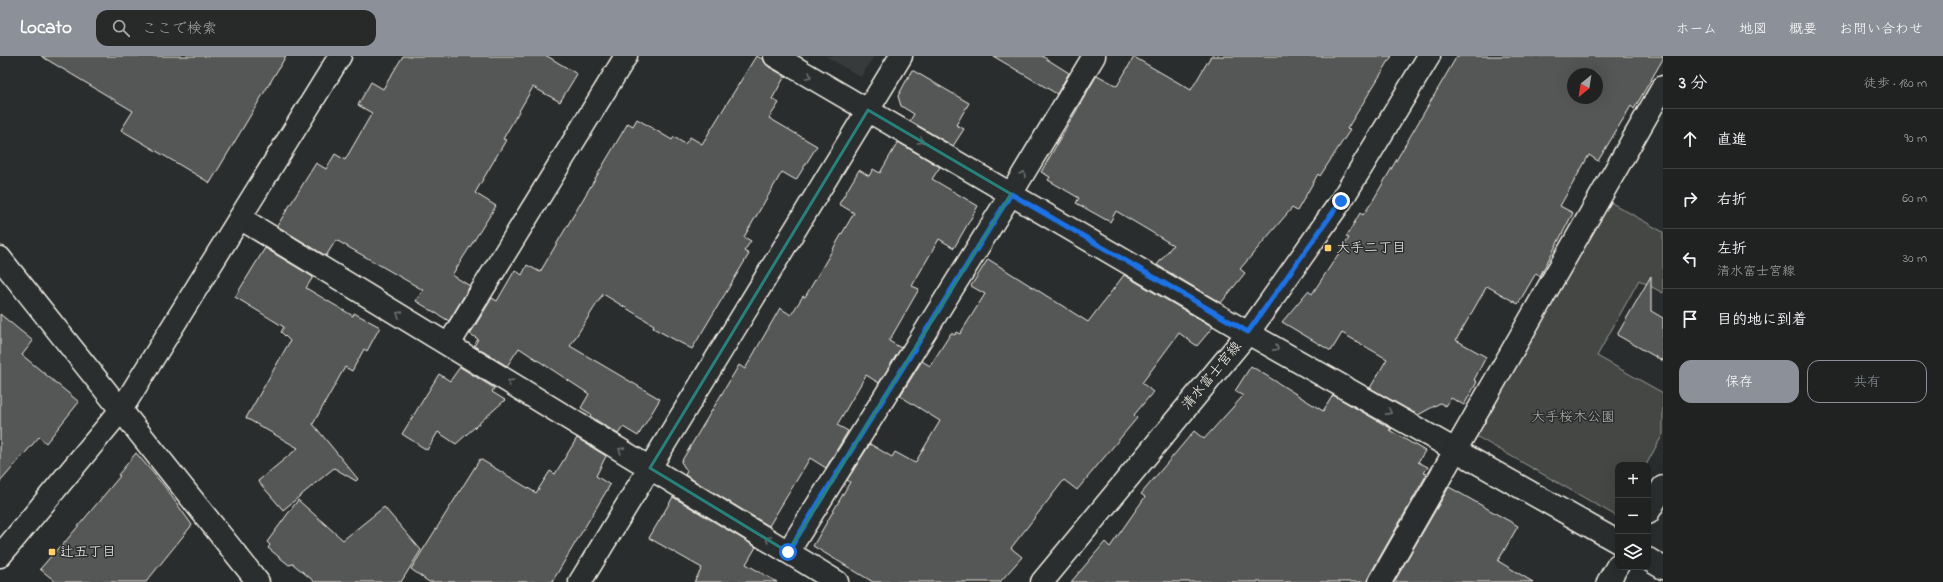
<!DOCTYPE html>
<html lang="ja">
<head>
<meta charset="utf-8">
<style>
  :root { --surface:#202222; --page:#282a2a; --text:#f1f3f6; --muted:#a2a4a5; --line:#3d3f40; --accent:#8c9099 }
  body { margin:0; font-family:"Indie Flower","Klee One",sans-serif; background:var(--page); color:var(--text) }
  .controls { position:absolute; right:12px; bottom:12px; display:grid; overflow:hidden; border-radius:8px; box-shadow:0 4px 16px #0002 }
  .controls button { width:36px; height:36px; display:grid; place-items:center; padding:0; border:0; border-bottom:1px solid var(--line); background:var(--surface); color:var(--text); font:20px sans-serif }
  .compass { position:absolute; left:1567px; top:12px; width:36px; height:36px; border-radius:50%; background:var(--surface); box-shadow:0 4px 16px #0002; rotate:210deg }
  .stop { position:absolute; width:12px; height:12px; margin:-9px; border:3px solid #1a73e8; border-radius:50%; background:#fff }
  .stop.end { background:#1a73e8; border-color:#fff; box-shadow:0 1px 4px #0008 }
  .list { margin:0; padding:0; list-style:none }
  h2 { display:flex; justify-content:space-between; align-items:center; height:52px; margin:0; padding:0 16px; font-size:17px }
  h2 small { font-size:13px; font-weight:400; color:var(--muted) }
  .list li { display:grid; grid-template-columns:26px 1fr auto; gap:12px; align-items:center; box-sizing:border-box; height:60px; padding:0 16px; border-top:1px solid var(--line) }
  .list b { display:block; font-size:15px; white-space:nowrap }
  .list p { margin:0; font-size:13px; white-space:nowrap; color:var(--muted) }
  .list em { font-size:13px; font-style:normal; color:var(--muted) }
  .actions { display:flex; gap:8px; padding:12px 16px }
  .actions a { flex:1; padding:9px 0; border:1px solid var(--accent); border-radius:12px; text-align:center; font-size:14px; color:var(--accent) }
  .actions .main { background:var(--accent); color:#fff }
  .icon { flex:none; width:22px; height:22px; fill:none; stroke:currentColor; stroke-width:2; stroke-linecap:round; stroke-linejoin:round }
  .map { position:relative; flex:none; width:1663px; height:526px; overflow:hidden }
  header { display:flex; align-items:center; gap:24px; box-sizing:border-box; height:56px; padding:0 20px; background:var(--accent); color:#fff }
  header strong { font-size:19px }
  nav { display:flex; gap:22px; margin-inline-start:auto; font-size:14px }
  .search { width:280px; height:36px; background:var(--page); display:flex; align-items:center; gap:10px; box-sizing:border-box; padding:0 14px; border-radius:12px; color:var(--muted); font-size:15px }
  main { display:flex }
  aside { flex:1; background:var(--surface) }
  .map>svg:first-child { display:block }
</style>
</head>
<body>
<header>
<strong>Locato</strong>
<div class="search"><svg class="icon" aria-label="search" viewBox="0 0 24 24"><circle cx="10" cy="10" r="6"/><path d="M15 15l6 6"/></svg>ここで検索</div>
<nav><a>ホーム</a><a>地図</a><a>概要</a><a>お問い合わせ</a></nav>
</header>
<main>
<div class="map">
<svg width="1663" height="526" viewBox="0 0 1663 526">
  <rect width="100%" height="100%" fill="#2a2d2e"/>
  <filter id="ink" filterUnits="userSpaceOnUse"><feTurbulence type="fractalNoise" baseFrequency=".025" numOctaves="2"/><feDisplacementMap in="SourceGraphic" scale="8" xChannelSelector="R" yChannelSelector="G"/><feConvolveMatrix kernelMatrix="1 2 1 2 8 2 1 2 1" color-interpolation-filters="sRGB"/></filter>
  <g filter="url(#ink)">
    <polygon fill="#373a3a" points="825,0 874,0 861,21"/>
    <polygon fill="#444645" stroke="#9c9c96" points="1603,142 1663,176 1663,237 1639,224 1597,300 1663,337 1663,378 1646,409 1618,409 1618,461 1474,379"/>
    <g fill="#555756" stroke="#f4f1e8" fill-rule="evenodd">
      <polygon points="41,0 286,0 210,127 121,74 133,55"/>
      <polygon points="403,0 547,0 577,18 560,46 533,31 503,83 506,84 475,137 496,150 452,219 470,230 449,265 416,245 423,234 336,184 326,200 277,170 316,107 326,113 335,98 345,104 372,57 358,49 371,26 383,33"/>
      <polygon points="756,0 763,3 769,11 785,20 772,43 779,47 769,62 817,90 796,124 782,116 744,181 751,185 744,195 749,198 692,293 653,272 654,269 603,238 570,290 660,343 638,380 623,371 618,378 590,360 591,358 581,352 589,338 519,292 507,310 474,290 478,283 470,278 492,242 497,245 515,214 522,219 527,209 540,216 628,67 633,70 637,63 672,84 674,81 685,88 690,81 702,88"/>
      <polygon points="993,0 1042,0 1069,17 1057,38"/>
      <polygon points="1211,0 1392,0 1347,73 1350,74 1320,120 1318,118 1297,155 1292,152 1240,213 1245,217 1221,247 1157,209 1173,189 1116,155 1110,166 1076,147 1079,142 1048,124 1050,121 1041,116 1097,19 1117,30 1134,1 1191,34"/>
      <path d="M1457,0H1663V3L1634,53L1631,50L1598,105L1589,99L1560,150L1573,157L1540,220L1536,217L1518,248L1487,230L1456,284L1486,301L1474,324L1477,326L1464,349L1451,342L1446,350L1440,347L1418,359L1370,332L1387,303L1342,277L1331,295L1282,266L1308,235L1312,238L1349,182L1346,181L1360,157L1363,159L1372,146ZM1573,18H1597V42H1573Z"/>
      <polygon points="912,14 969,47 956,69 964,73 953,90 910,65 914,58 901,50 898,40"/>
      <polygon points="898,86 940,111 932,123 978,150 954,192 939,183 912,230 919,233 889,285 901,292 879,327 866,319 837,369 848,375 826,412 810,402 769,470 685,419 687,415 681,406 739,309 745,313 780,252 791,259 803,240 805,241 854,157 839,148 859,114 869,120 873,113 880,117"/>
      <polygon points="265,192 313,221 306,232 353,260 354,257 380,271 367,295 364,293 352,315 345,311 313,368 358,423 356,425 334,412 283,454 258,425 298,392 246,362 290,285 281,276 284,271 235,241"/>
      <polygon points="988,203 1088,266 1124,219 1213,271 1197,290 1179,277 1142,327 1153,336 1134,359 1137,362 1077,434 1064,424 1011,492 1022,501 1000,526 873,526 813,490 850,426 847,424 870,388 892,401 895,396 915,407 940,365 900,340 922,305 930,310 951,277 955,279 956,276 960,278 985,238 971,230"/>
      <polygon points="1651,220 1651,255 1663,262 1663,305 1617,279"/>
      <polygon points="0,258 33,285 22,299 79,346 46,387 39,381 0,426"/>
      <polygon points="1251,310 1323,355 1333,339 1392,373 1389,374 1425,395 1418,406 1428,411 1424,417 1427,418 1369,520 1368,526 1071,526 1105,486 1110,491 1145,441 1141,438 1194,375 1204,383 1243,340 1235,335"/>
      <polygon points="460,311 494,332 492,336 505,344 456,388 438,376 427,394 402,378 439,318 450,325"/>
      <polygon points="577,382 606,400 596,420 610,429 552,526 429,526 411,513 480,403 536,437 550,415 555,418"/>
      <polygon points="136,397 165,431 192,469 146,526 56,526 40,513 59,491 60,492 120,420 118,419"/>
      <polygon points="1449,431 1518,470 1498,505 1533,526 1394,526"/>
      <polygon points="673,441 756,491 746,508 777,526 694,526 702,512 649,482"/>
      <polygon points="298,444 343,484 384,451 421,494 401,526 315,526 293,508 289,509 268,492 270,489 267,486"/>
    </g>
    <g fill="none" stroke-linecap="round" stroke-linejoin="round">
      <defs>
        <g id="street">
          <polyline points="775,0 1248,277 1618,486"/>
          <polyline points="240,162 837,526"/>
          <polyline points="0,202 258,526"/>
          <polyline points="449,288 626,0"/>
          <polyline points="788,496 1011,138 1094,0"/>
          <polyline points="1648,503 1663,512"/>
          <polyline points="580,526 901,0"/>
          <polyline points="1380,526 1663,31"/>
        </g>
        <g id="secondary">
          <polyline points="1648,457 1663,431"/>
          <polyline points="0,500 121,354 340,0"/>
          <polyline points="1608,526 1618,509"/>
        </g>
        <polyline id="primary" points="1042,526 1248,277 1341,145 1429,0"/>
      </defs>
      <use href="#street" stroke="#f4f1e8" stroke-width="25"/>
      <use href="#secondary" stroke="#f4f1e8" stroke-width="25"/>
      <use href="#primary" stroke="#f4f1e8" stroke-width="25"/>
      <use href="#street" stroke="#2a2d2e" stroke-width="22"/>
      <use href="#secondary" stroke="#2a2d2e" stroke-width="22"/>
      <use href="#primary" stroke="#2a2d2e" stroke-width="22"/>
    </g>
    <defs><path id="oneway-chevron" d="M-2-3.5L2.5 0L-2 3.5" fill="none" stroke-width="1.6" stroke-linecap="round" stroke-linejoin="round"/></defs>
    <g stroke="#71726f">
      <use href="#oneway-chevron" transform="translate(809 20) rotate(31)"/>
      <use href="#oneway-chevron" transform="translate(921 85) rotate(30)"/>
      <use href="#oneway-chevron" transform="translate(1023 118) rotate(-59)"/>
      <use href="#oneway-chevron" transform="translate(399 258) rotate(-149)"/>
      <use href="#oneway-chevron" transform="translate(1276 292) rotate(29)"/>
      <use href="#oneway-chevron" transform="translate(510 326) rotate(-148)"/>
      <use href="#oneway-chevron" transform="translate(1389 356) rotate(29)"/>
      <use href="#oneway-chevron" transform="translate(621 394) rotate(-148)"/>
      <use href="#oneway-chevron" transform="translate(768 483) rotate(-149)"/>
    </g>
  </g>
  <g fill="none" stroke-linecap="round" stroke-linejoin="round" filter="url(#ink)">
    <polyline stroke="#1a73e8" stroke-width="5" points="788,496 1011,138 1248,276 1341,145"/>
  </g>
  <path fill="none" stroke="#26827a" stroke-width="3" stroke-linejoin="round" d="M868,54L1011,138L788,496L650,412Z"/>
  <g fill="#ffd166" stroke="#2a2d2e" stroke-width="1.5">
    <rect x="1324" y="188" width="8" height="8" rx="2"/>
    <rect x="48" y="492" width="8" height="8" rx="2"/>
  </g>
  <g text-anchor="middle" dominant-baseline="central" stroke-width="3" stroke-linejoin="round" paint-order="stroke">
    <g font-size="14" fill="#f4f1e8" stroke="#2a2d2e" text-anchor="start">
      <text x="1336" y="192">大手二丁目</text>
      <text x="60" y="496">辻五丁目</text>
    </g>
    <g font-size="14" fill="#f4f1e8" stroke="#2a2d2e">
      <text transform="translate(1212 320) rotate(-50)">清水富士宮線</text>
    </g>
    <g font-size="14" fill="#b6b5af" stroke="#2a2d2e">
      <text x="1573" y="361">大手桜木公園</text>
    </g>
  </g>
</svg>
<div class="controls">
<button>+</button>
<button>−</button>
<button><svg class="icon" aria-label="layers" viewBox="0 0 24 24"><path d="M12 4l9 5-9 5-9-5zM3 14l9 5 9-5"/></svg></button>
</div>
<svg class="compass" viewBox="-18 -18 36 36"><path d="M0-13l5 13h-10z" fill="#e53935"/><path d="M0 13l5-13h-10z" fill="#a2a4a5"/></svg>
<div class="stop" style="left:788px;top:496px"></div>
<div class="stop end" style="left:1341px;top:145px"></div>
</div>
<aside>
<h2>3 分<small>徒歩 · 180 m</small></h2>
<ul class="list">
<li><svg class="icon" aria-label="ahead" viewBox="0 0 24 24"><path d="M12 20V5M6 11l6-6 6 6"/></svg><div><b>直進</b></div><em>90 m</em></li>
<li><svg class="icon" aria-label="right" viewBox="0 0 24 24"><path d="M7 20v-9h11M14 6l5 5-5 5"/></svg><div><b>右折</b></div><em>60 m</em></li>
<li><svg class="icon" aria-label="left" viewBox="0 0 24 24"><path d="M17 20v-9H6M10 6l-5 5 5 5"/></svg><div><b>左折</b><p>清水富士宮線</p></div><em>30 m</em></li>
<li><svg class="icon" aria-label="arrive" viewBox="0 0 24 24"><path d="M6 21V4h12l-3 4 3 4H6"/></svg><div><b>目的地に到着</b></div></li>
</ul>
<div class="actions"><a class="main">保存</a><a>共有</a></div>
</aside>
</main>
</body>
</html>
